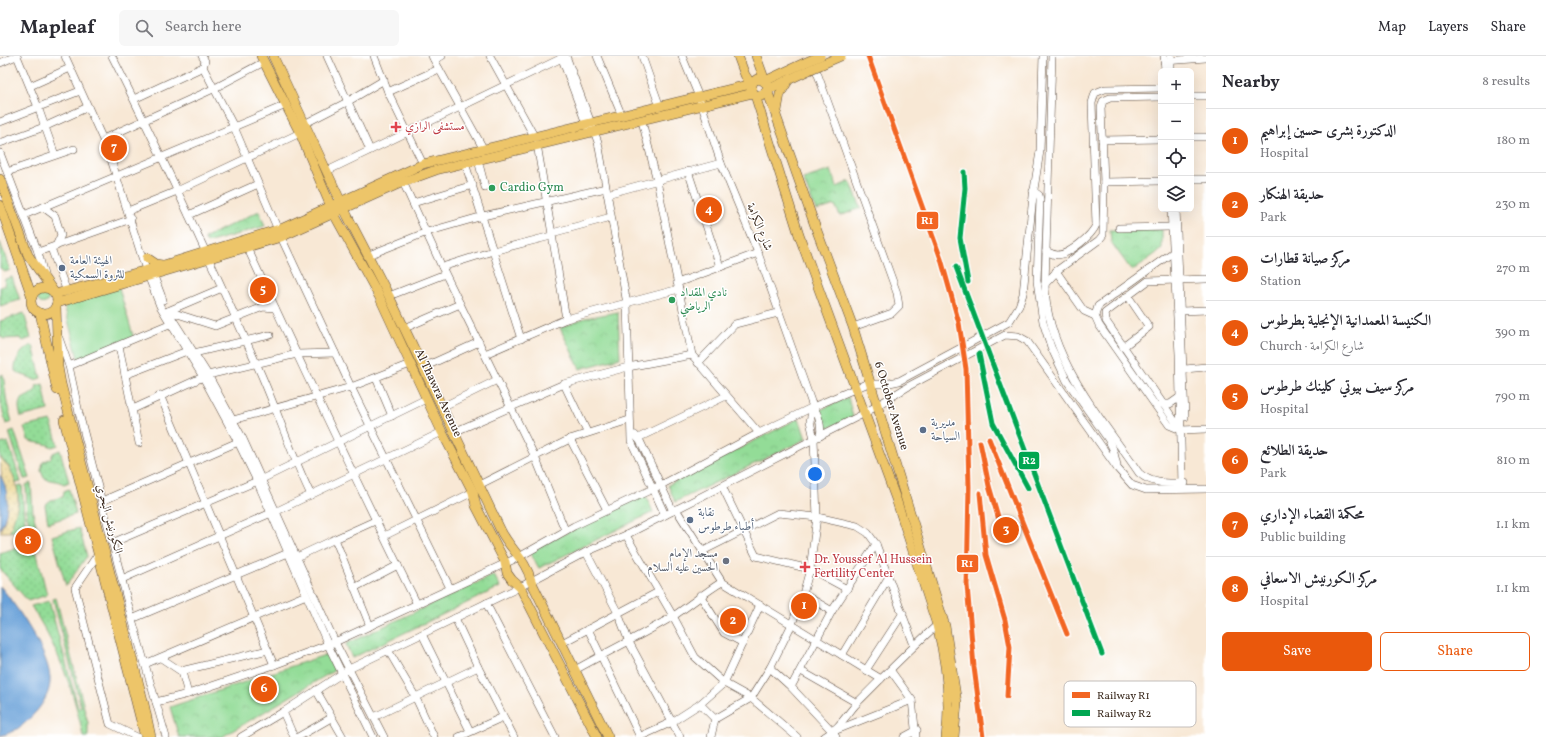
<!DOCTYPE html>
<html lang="en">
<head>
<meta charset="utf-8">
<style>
  :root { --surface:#fff; --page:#f7f7f7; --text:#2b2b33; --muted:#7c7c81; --line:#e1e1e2; --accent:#ea580c }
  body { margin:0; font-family:Vollkorn,Amiri,serif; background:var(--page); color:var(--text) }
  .controls { position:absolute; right:12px; top:12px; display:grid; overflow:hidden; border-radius:6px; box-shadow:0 4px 16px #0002 }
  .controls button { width:36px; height:36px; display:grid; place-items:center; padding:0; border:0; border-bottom:1px solid var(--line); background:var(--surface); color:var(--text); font:20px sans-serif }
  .you { position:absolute; left:815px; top:418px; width:14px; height:14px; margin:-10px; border:3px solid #fff; border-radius:50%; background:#1a73e8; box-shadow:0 0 0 6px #1a73e833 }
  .badge { display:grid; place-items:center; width:26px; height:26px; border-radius:50%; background:var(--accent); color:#fff; font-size:13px; font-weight:700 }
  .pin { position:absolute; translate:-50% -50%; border:2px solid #fff; box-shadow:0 1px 4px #0006 }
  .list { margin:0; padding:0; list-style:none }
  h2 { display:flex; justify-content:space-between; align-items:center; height:52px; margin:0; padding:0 16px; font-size:17px }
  h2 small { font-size:13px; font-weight:400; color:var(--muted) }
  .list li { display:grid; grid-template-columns:26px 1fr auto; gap:12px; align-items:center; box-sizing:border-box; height:64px; padding:0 16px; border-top:1px solid var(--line) }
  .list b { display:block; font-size:15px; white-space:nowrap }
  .list p { margin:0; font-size:13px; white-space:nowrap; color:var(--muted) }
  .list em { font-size:13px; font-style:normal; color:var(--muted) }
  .actions { display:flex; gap:8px; padding:12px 16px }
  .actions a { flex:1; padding:9px 0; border:1px solid var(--accent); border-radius:6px; text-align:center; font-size:14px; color:var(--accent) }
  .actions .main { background:var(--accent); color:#fff }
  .icon { flex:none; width:22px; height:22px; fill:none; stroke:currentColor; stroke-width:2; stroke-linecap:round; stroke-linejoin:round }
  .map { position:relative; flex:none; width:1206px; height:681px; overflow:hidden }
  header { display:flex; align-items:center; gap:24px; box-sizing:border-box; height:56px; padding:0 20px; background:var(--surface); border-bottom:1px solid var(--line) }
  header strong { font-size:19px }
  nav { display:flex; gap:22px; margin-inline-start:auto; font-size:14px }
  .search { width:280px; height:36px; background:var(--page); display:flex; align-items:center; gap:10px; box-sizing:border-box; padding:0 14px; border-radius:6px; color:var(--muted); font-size:15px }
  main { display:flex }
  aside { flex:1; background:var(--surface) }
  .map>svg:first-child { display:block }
</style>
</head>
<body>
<header>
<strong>Mapleaf</strong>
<div class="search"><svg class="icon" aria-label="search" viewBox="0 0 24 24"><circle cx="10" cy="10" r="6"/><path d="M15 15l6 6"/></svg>Search here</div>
<nav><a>Map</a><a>Layers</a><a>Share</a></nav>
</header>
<main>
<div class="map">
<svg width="1206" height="681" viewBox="0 0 1206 681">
  <defs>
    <pattern id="sand-dots" width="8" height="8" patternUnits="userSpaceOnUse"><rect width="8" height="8" fill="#eeda9e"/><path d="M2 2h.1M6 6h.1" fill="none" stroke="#cdbb88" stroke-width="1.8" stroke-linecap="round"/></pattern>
    <pattern id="park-crowns" width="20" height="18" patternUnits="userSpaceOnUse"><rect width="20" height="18" fill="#93dc97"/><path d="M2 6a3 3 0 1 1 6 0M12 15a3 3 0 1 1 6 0" fill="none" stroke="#80bd82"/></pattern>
    <pattern id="garden-dots" width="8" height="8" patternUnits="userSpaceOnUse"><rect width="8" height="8" fill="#93dc97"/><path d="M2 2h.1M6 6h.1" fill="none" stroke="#80bd82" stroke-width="1.8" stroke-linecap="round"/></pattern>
  </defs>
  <rect width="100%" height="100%" fill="#fff"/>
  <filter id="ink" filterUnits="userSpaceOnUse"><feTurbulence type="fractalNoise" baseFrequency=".025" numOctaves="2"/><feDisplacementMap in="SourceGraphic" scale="8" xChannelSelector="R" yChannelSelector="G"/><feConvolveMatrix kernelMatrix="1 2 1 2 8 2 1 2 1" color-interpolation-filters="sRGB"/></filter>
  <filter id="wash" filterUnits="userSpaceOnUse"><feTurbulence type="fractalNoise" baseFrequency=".012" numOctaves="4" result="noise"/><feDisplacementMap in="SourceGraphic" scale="16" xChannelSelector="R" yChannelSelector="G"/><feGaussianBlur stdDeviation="0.9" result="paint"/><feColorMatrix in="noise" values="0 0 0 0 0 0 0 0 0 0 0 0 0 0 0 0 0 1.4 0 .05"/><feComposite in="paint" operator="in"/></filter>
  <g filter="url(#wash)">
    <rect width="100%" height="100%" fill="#f8e8d5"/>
    <g fill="#93dc97" stroke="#67835a">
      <polygon points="116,222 134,283 79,306 61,237"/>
      <circle cx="43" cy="242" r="5.5"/>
    </g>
    <path fill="url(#sand-dots)" stroke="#94825e" d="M0,401C23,425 21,447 10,476H0L5,464Z"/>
    <g fill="url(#park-crowns)" stroke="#67835a">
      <polygon points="831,114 837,131 850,125 861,152 840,160 835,149 816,155 803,123"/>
      <polygon points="259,155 265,170 207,187 204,182"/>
      <polygon points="1162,173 1162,193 1132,215 1111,186 1110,174"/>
      <polygon points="618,256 620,302 580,313 560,272 585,262"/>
      <polygon points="848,341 853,361 824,374 818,355"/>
      <polygon points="799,362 806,383 675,446 668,429"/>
      <polygon points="645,438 653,456 539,512 529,495"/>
      <polygon points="494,519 500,531 352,602 346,588"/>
      <polygon points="328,598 335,614 222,681 179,681 170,651"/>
    </g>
    <g fill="url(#garden-dots)" stroke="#67835a">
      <polygon points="0,186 10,214 5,216 0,212"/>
      <polygon points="12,221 20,244 0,250 0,231 4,230 5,223"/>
      <polygon points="24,257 31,282 23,285 20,282 4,283 0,280 0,265"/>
      <path d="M33,289L41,322L34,324C27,319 21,320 15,315C14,304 22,292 33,289Z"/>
      <polygon points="3,318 7,347 12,366 6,368 1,349 0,320"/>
      <path d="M43,328L48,354L21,361C14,337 27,346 37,332L36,330Z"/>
      <path d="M51,365L58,389L52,391C44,386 36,388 28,384L24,371Z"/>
      <polygon points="14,374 30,422 24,423 9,376"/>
      <polygon points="8,386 21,426 16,427 10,412 0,401 0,388"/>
      <path d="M60,394L69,426L64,428C57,424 50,425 44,422L41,415L43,406L51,402L53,397Z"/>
      <polygon points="31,427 33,457 36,469 31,471 27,461 26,429"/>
      <polygon points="22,429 24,460 27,472 10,476 19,446 17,430"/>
      <polygon points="69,433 76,458 48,467 45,449 51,444 63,441 64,435"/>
      <polygon points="79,472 87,500 66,530 52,480"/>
      <polygon points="34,486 47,539 28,545 0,513 0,497"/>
      <path d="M56,542L88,667V681H83C82,672 79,663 77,654C67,616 52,583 31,550L49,545L78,651H81L53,543Z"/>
    </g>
    <g fill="#6aa2d9" stroke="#52667c">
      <path d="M0,419C10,435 9,458 0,473Z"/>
      <path d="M0,530C16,549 53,602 50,627C49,639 41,651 33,659C23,670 15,676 0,680Z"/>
    </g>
  </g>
  <g filter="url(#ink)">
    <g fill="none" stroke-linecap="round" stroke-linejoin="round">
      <defs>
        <g id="minor">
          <polyline points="17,0 38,51 55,99"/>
          <polyline points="65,0 109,97 146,214 160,250 203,321 238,386 257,425 328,589 373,681"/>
          <path d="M112,0C163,101 210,204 256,307C276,350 290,396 311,439"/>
          <polyline points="202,0 205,5 203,11"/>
          <polyline points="327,0 370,94"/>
          <polyline points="374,0 388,36 423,108"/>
          <polyline points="432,0 483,92"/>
          <polyline points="490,0 534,80"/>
          <polyline points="561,0 588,73"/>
          <polyline points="566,0 598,86 627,248 631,385 665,459"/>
          <polyline points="597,0 622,60"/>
          <polyline points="642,0 660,51"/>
          <path d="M682,0L699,41L721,107L758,197L813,351C819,358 822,372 820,380"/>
          <path d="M1052,0L1045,228C1046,300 1100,360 1139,417C1153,429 1168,427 1185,427"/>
          <polyline points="1164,0 1165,15"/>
          <polyline points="1171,0 1171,15"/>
          <polyline points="434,4 442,0"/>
          <polyline points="1164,5 1206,2"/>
          <polyline points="0,7 16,0"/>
          <polyline points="814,8 897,237 899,250 892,257 853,271"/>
          <polyline points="30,30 70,12"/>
          <polyline points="388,36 439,13"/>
          <polyline points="1191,40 1206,40"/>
          <polyline points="134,43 203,11 234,71 281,181 351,331 450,532"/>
          <polyline points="642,65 657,125 692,299 759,377"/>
          <polyline points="0,66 80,35"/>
          <polyline points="304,68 347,46 384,24"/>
          <polyline points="1191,81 1206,81"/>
          <polyline points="103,83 213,33 264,6"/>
          <polyline points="1102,84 1161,83"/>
          <polyline points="0,87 44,71 88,51"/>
          <polyline points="537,88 566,263"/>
          <polyline points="0,97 38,196 44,219"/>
          <polyline points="478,104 485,131"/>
          <polyline points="465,107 521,283"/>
          <polyline points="327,115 562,2"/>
          <polyline points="688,115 720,211"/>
          <polyline points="7,116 74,93"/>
          <polyline points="1191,123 1206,123"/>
          <polyline points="403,126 442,211 535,401 565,474"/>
          <polyline points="1104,126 1161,125"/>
          <polyline points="1033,135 1039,139 1040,143 1037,225 1043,266 1051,291 1067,325 1108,383 1113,393 1117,409"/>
          <polyline points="607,138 721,107"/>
          <polyline points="413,147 473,129"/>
          <polyline points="43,151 55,160 61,179 56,190"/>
          <polyline points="1171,153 1179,298 1182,430"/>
          <polyline points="1176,153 1185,361"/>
          <polyline points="128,155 177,135 300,77"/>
          <polyline points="24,159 286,49"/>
          <polyline points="189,159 258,128"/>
          <polyline points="1119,172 1171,171"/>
          <polyline points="552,177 611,161"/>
          <path d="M247,191C302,310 358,430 417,548"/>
          <polyline points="51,192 67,236"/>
          <path d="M1046,195C1050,197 1053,199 1058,199C1070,198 1092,179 1096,169L1092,47L1095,37L1105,33L1161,32"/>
          <polyline points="38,196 131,163"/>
          <polyline points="1172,197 1098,250 1095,260 1099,269 1169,369 1181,374 1206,373"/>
          <polyline points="369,199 427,176 483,160 606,132"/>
          <polyline points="442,211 493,195 551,180"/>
          <polyline points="152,215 163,244"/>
          <polyline points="1056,215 1084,255 1095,260"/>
          <polyline points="677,227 758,197"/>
          <polyline points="1045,228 1059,213 1099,184 1103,179 1104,126 1101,52 1103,45 1110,42 1161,41"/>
          <polyline points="389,240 445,218"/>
          <polyline points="168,255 215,270 263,251 275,252"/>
          <polyline points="168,255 222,232"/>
          <polyline points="1182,255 1206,254"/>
          <polyline points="168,256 208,319 243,383 335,586 384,681"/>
          <polyline points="405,272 460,248"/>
          <polyline points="59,282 69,310 79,357 132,563 166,681"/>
          <polyline points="119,290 139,387"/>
          <polyline points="1123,291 1149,271 1128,240"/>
          <polyline points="194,297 270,279"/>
          <polyline points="485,298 566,263 679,233"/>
          <polyline points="698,307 735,268 778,257"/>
          <polyline points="69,310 174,266"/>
          <polyline points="424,311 479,286"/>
          <polyline points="1185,313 1206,311"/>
          <polyline points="125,319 187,295"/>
          <polyline points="208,319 297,298 335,297"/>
          <polyline points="376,322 392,360"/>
          <polyline points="564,328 587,376"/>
          <polyline points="160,339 274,609"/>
          <polyline points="1162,348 1170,348 1180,341"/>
          <polyline points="442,351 497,324"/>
          <polyline points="133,353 203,321"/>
          <polyline points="233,364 351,331 410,308"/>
          <polyline points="1181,374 1106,265 1105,257 1148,225 1206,223"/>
          <polyline points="454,376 564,328 628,311 692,299"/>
          <polyline points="635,379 640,385 673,455"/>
          <polyline points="638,382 726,340"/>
          <polyline points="570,383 607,454"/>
          <polyline points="479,429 570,383 629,364"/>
          <polyline points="722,430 756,500 810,513 847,533"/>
          <polyline points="102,445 238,386"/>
          <polyline points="676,453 722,526 881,623"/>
          <polyline points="277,455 442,376"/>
          <polyline points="626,479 673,560 695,601 724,627 751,642 797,681"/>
          <polyline points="384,480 473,436"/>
          <polyline points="112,487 262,423 426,343"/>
          <polyline points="703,495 778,457 817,461 857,470 868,477 876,488 914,589"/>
          <polyline points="586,496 618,557 629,586 680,681"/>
          <polyline points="98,498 75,532 110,668 137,681"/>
          <polyline points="297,501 335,483"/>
          <polyline points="122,523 271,457"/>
          <polyline points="354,532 398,509"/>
          <polyline points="803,538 832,555"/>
          <polyline points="700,539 724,577 743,587"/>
          <polyline points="486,547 555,681"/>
          <polyline points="455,562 478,611 514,681"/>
          <polyline points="132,563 288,497"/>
          <polyline points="370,570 335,483 377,464"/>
          <polyline points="588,573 640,681"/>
          <polyline points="422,578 470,675"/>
          <polyline points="562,587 658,536"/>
          <polyline points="388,594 415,640 434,681"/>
          <polyline points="842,599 888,522"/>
          <polyline points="161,602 182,616 188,638"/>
          <polyline points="145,608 306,539"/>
          <polyline points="770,612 791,631 833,676 836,681"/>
          <path d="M575,614C607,596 640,580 672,561C689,550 705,536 722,526"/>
          <polyline points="866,614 903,557"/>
          <polyline points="181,615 268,594"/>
          <polyline points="801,615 857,647"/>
          <polyline points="891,615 912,644 916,681"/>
          <polyline points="791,631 832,555 876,488"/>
          <polyline points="316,634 343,681"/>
          <polyline points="156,646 188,638 274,609 335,586 519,501 574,470 661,429 759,377 813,351 866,328 885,328 899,325 1009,266 1019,250 1023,238 1033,140 1040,95 1043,0"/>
          <polyline points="700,648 715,663"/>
          <polyline points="283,656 294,681"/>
          <polyline points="374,661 478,611"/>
          <polyline points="834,675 912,644"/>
          <polyline points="241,681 283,656 349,613 520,531 586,496 626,479 814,383 865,357 909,330 1005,279 1018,280 1027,285 1117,412 1132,429 1146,434 1206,433"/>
          <polyline points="298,681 331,662"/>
          <polyline points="459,681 503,661"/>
          <polyline points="639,681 672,666 700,648 724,627 760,549"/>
          <polyline points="711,681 715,663 751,642 770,612 792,568 803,538 810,513 817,461 814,383 810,365 813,351"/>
          <path d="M824,681C839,673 847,658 858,646C884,620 910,593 937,569"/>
          <polyline points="904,681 917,674"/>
        </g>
        <g id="major">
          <polyline points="261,0 300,77 334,158 379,240 442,376 473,436 476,450 505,506 507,517 512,524 520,531 597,681"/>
          <path d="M273,0L348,161L389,240L501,475C510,493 527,505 531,525L608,681"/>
          <polyline points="756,0 765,25 804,7"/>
          <polyline points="809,14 767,34 762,40 755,39 751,33 753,26 757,23 762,24 768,29 767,34 814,167 853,271 945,570 957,647 954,681"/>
          <path d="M755,39L799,179L896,443L937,569C946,605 951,644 946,681"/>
          <polyline points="777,55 780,38 788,25"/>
          <polyline points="0,123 28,199 54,236"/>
          <polyline points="0,149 32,241"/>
          <polyline points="147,202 156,208 162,209"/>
          <circle cx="44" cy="245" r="13"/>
          <polyline points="55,238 151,213 283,172 423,108 751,28 745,19 738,0"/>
          <polyline points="57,247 281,181 403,126 436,114 753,37"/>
          <polyline points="56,250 58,311 61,328 144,648 151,681"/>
          <polyline points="40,257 57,334"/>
          <polyline points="64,364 144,677"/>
        </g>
      </defs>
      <use href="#minor" stroke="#574639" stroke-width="8"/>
      <use href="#major" stroke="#574639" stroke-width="10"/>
      <use href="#minor" stroke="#fff" stroke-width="7"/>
      <use href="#major" stroke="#edc569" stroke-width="9"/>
      <defs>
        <g id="major-bridge">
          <polyline points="804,7 820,0"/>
          <polyline points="809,14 841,0"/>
        </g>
      </defs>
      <use href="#major-bridge" stroke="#574639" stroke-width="10" stroke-linecap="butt"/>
      <use href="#major-bridge" stroke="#edc569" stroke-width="9"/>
      <defs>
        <g id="rail-1">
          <polyline points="868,0 941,203 959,267 966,313 969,431 967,529 974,611 983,681"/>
          <polyline points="989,383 1067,578"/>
          <polyline points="980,386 989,430 999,464"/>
          <polyline points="980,437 986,499 1005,564 1010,591 1007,640"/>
        </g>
        <g id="rail-2">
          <polyline points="964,116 965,132 960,182 968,226"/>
          <polyline points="956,211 1102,598"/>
          <polyline points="979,298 993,367 1028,432"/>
        </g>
      </defs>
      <use href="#rail-1" stroke="#fff" stroke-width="8"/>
      <use href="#rail-2" stroke="#fff" stroke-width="8"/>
      <use href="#rail-1" stroke="#f26522" stroke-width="5"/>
      <use href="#rail-2" stroke="#00a651" stroke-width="5"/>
    </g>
  </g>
  <g fill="#e0444e" stroke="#fff" stroke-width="1.5">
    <path d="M394 65h4v4h4v4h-4v4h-4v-4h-4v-4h4z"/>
    <path d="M803 505h4v4h4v4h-4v4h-4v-4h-4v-4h4z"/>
  </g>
  <g fill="#2e9e5b" stroke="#fff" stroke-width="1.5">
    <circle cx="492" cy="132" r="4"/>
    <circle cx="672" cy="244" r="4"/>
  </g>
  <g fill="#5c6f8a" stroke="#fff" stroke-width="1.5">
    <circle cx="62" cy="212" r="4"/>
    <circle cx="923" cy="374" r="4"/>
    <circle cx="690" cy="464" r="4"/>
  </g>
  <circle fill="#6b7280" stroke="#fff" stroke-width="1.5" cx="726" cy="505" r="4"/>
  <g text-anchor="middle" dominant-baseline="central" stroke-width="3" stroke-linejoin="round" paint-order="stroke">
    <g font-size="12" fill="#be3a42" stroke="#fff" text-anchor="start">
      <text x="405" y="71">مستشفى الرازي</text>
      <text x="814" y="504">Dr. Youssef Al Hussein<tspan x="814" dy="14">Fertility Center</tspan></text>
    </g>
    <g font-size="12" fill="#27864d" stroke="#fff" text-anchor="start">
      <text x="500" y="132">Cardio Gym</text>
      <text x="680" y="237">نادي المقداد<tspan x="680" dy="14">الرياضي</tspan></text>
    </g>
    <g font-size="12" fill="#3b2a1e" stroke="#fff">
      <text transform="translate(759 171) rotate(68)">شارع الكرامة</text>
      <text transform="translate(438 337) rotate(65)">Al Thawra Avenue</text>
      <text transform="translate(891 350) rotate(73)">6 October Avenue</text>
      <text transform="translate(109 463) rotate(75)">الكورنيش البحري</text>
    </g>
    <g font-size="12" fill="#4e5e75" stroke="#fff" text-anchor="start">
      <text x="70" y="205">الهيئة العامة<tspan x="70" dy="14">للثروة السمكية</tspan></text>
      <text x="931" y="367">مديرية<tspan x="931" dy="14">السياحة</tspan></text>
      <text x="698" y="457">نقابة<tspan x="698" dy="14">أطباء طرطوس</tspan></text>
    </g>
    <g font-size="12" fill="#5b616d" stroke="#fff" text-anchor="end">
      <text x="718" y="498">مسجد الإمام<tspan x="718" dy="14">الحسين عليه السلام</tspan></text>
    </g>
  </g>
  <rect x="1064" y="625" width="132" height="46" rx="6" fill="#fff" stroke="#c4bfbc" stroke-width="1"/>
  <rect x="1072" y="636" width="18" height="6" fill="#f26522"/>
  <rect x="1072" y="654" width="18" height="6" fill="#00a651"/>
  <g font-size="11" fill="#3b2a1e">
    <text x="1097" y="643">Railway R1</text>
    <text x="1097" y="661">Railway R2</text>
  </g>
  <g stroke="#fff" stroke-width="1.5">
    <rect x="916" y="155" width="23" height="19" rx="4" fill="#f26522"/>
    <rect x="1018" y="395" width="22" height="19" rx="4" fill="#00a651"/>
    <rect x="956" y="498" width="23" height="19" rx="4" fill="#f26522"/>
  </g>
  <g font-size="11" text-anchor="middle" font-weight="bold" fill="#fff">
    <text x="927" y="168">R1</text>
    <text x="1029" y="408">R2</text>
    <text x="967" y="511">R1</text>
  </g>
</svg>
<div class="controls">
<button>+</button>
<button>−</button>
<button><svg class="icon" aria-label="locate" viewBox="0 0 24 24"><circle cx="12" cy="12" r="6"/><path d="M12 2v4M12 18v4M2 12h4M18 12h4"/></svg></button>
<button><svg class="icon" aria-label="layers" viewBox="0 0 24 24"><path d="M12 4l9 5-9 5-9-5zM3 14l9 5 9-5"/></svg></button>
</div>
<div class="you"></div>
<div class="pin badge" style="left:804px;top:550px">1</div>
<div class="pin badge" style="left:733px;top:565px">2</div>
<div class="pin badge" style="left:1006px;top:474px">3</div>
<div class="pin badge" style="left:709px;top:154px">4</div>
<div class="pin badge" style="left:263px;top:234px">5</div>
<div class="pin badge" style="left:264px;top:633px">6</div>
<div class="pin badge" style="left:114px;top:92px">7</div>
<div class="pin badge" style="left:28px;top:485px">8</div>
</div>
<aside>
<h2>Nearby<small>8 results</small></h2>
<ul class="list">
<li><span class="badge">1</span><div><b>الدكتورة بشرى حسين إبراهيم</b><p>Hospital</p></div><em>180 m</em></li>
<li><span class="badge">2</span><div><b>حديقة الهنكار</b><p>Park</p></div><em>230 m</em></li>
<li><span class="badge">3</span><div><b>مركز صيانة قطارات</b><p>Station</p></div><em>270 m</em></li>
<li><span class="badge">4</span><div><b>الكنيسة المعمدانية الإنجلية بطرطوس</b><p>Church · شارع الكرامة</p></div><em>390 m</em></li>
<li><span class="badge">5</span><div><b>مركز سيف بيوتي كلينك طرطوس</b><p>Hospital</p></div><em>790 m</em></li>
<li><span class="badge">6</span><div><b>حديقة الطلائع</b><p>Park</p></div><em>810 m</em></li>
<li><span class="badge">7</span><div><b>محكمة القضاء الإداري</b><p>Public building</p></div><em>1.1 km</em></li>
<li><span class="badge">8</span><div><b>مركز الكورنيش الاسعافي</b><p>Hospital</p></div><em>1.1 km</em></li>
</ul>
<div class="actions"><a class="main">Save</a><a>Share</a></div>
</aside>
</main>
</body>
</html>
